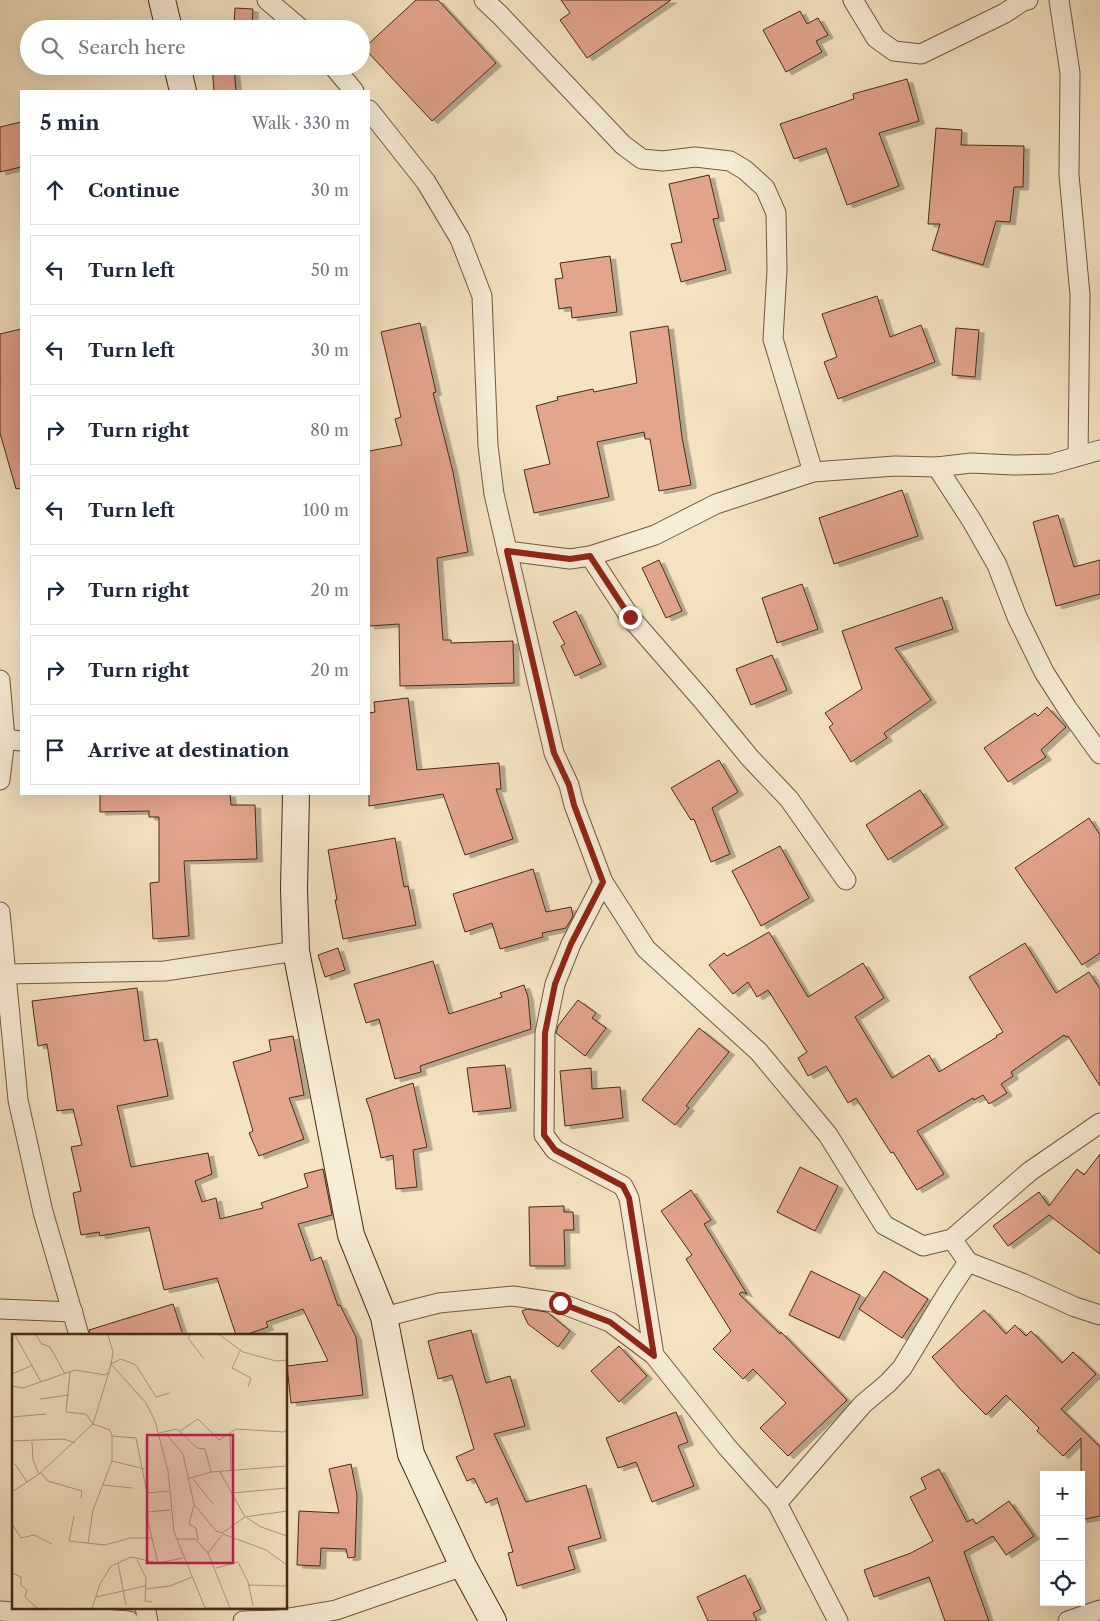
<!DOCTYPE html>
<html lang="en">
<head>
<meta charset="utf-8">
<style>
  :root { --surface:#fff; --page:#f2f2f3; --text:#1f2937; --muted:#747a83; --line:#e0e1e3 }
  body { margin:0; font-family:"Libre Caslon Text",serif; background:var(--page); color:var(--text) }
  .controls { position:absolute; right:15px; bottom:15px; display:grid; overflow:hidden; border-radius:0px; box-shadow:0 5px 20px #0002 }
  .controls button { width:45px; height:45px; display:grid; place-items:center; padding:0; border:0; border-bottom:1px solid var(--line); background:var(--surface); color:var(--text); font:25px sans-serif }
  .stop { position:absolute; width:15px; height:15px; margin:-11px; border:4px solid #8f2418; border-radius:50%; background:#fff }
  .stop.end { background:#8f2418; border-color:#fff; box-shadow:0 1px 5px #0008 }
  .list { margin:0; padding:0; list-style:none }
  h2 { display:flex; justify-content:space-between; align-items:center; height:65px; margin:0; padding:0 20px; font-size:21px }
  h2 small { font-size:16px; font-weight:400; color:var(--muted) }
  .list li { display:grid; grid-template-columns:32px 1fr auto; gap:15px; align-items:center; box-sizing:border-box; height:70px; margin:0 10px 10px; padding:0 10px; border:1px solid var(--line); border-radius:0px }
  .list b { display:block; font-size:19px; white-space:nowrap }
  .list em { font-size:16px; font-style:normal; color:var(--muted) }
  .icon { flex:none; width:28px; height:28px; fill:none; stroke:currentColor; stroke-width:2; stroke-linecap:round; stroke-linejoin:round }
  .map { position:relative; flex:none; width:1100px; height:1621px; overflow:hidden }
  .search { position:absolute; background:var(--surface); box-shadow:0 5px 20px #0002; left:20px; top:20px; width:350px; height:55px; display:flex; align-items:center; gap:12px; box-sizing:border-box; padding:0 18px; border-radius:28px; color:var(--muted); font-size:19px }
  .panel { position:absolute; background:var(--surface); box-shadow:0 5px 20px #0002; left:20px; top:90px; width:350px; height:705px; border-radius:0px }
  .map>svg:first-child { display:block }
</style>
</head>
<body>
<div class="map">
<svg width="1100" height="1621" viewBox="0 0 1100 1621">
  <defs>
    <filter id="shadow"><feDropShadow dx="5.5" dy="3" stdDeviation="0" flood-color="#0004"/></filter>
  </defs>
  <rect width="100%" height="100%" fill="#f5e4c3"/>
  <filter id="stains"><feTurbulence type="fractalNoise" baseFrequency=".004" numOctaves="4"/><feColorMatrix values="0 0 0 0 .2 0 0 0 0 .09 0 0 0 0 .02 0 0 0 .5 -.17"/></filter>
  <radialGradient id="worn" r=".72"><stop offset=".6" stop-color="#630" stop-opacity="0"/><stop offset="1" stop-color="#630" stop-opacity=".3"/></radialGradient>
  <g fill="#e4a58d" stroke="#452b15" filter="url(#shadow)">
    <polygon points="416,0 438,0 496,63 432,121 364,48"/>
    <polygon points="561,0 671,0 587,58 560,20 570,13"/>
    <polygon points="235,8 253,9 252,27 234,26"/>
    <polygon points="800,11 807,24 818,18 828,35 816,41 822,52 786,72 763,30"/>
    <polygon points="212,66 234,66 236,91 214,91"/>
    <polygon points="907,79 919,121 879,133 899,186 847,205 826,148 794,159 780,124 854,99 853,94"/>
    <polygon points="21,122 21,167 0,172 0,127"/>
    <polygon points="936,128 962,130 961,145 1024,146 1023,187 1014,187 1010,222 996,221 983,265 932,250 940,224 928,224"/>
    <polygon points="709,175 719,218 713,219 726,270 681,282 671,244 682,242 669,184"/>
    <polygon points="610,256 617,312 572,318 571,307 559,309 555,279 563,278 560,263"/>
    <polygon points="877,296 890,337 921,325 935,362 838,399 824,362 837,357 822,314"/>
    <polygon points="420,323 436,392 433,393 453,472 468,552 437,558 443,640 451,640 451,643 513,641 514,683 400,686 399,624 369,626 369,451 402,445 395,419 401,417 381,332"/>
    <polygon points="668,326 682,437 691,485 659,491 650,439 645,439 644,432 597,442 609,497 534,513 524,470 550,464 536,406 558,400 557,397 593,389 594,392 637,383 630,332"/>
    <polygon points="956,328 979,330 975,377 952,375"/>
    <polygon points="21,329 21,488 16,489 0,433 0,334"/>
    <polygon points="902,490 918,536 834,564 819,518"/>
    <polygon points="1058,515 1074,567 1100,560 1100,594 1056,606 1033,522"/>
    <polygon points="659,560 682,611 666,618 642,568"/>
    <polygon points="802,584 818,629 777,643 762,598"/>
    <polygon points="942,597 953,629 895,648 931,700 884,733 887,738 851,762 829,727 833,724 825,713 862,689 842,631"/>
    <polygon points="576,611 601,664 575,676 561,646 565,644 553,622"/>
    <polygon points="772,655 787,690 751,705 736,669"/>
    <polygon points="408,698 417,770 499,763 501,789 496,789 513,839 465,855 443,794 369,806 369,713 375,712 374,702"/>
    <polygon points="1047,707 1066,727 1041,750 1046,757 1008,782 984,748 1035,713 1038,716"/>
    <polygon points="719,760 738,792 712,808 730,854 711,862 694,819 691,820 671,788"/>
    <polygon points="920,790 943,825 888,860 866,825"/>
    <polygon points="100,794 230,794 231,805 255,805 257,859 184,861 189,936 153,939 150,883 159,882 159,817 149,817 149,811 100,812"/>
    <polygon points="1089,818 1100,835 1100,953 1082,965 1015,868"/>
    <polygon points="395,838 404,887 408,886 416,925 343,939 335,900 337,900 328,850"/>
    <polygon points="780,846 809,898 761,926 732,871"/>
    <polygon points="533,869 546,912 571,907 573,916 566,928 542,933 543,937 500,949 492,923 465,932 453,894"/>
    <polygon points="769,932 808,997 863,963 884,998 855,1017 892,1078 929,1055 939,1072 997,1037 996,1036 1003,1032 969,977 1025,943 1056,993 1089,972 1100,989 1100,1086 1068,1036 1066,1037 1064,1035 1011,1072 1013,1076 1001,1084 1007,1093 989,1104 983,1095 974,1100 973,1098 917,1131 944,1174 917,1190 893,1152 891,1153 856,1098 848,1103 826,1066 808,1076 798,1058 807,1052 768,990 757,997 748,982 733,994 709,965 724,953 727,956"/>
    <polygon points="338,948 345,970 325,977 318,955"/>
    <polygon points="433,961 449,1014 502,997 500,993 524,985 528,997 531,1029 420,1066 421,1072 395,1079 379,1019 366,1023 354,984"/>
    <polygon points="137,988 144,1041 157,1039 168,1096 117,1106 131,1167 208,1153 212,1174 195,1181 202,1202 216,1198 220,1219 263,1208 261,1203 308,1187 304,1174 323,1169 332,1215 298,1224 311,1261 321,1257 338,1306 340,1305 356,1337 363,1395 291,1403 287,1366 328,1361 303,1309 266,1322 268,1327 245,1335 236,1335 217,1278 164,1290 149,1227 100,1236 99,1232 81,1235 73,1193 81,1191 71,1147 82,1145 73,1109 57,1111 47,1044 38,1046 32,1001"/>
    <polygon points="578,1000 596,1013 592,1018 606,1028 585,1056 556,1033 558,1026"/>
    <polygon points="699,1028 729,1052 692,1098 686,1106 689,1108 675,1125 642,1100"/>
    <polygon points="293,1036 304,1095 289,1098 304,1139 259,1156 249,1133 253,1131 233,1062 271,1051 269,1040"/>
    <polygon points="505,1065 511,1108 473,1112 467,1068"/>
    <polygon points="591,1068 592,1089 620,1087 623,1118 565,1126 560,1071"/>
    <polygon points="413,1083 427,1147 413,1150 417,1187 396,1189 393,1155 381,1158 371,1113 366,1099"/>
    <polygon points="1100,1154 1100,1254 1049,1215 1008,1246 993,1226 1039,1192 1049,1206 1077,1169 1084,1175"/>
    <polygon points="800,1167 838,1186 815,1231 777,1212"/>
    <polygon points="691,1190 711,1220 704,1224 747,1294 742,1292 739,1294 780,1334 781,1332 847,1400 788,1456 760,1428 786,1403 753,1369 743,1379 713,1349 731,1331 686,1259 692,1255 661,1211"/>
    <polygon points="564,1206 564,1212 573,1212 574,1230 564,1230 565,1266 530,1266 529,1207"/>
    <polygon points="811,1271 860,1295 839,1338 789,1315"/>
    <polygon points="884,1271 928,1299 902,1338 859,1309"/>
    <polygon points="173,1304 183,1335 90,1335 89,1330"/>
    <polygon points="527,1309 547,1312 570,1331 558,1347 528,1324 522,1311"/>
    <polygon points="984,1310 1006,1334 1015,1325 1026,1336 1031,1331 1062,1363 1073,1352 1096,1374 1061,1409 1100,1447 1100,1516 1081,1520 1081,1438 1063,1456 1037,1431 1039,1428 1006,1395 986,1415 960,1389 932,1357"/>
    <polygon points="471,1330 486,1383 510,1376 525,1426 494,1434 526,1502 586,1485 601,1538 568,1547 575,1569 517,1586 508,1553 513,1552 497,1498 486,1503 474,1478 467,1481 456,1457 474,1449 452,1375 438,1379 428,1341"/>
    <polygon points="619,1346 647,1376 619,1402 591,1371"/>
    <polygon points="676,1412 688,1442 678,1446 694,1486 652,1502 636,1462 618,1468 606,1438"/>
    <polygon points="351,1464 357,1495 355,1557 348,1558 346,1549 321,1548 320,1566 297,1565 299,1511 339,1513 329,1469"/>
    <polygon points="939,1469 967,1522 973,1519 976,1524 1009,1501 1034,1536 1006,1555 993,1536 964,1552 989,1621 945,1621 929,1577 874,1597 864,1570 911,1553 933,1541 910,1497 926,1489 921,1478"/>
    <polygon points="745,1575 761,1609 753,1613 757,1621 708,1621 697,1597"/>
  </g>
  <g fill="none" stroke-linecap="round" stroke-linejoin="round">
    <defs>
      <g id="street">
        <polyline points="267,0 301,29"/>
        <polyline points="484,0 500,15 623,145 642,159 663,161 695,157 730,161 745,170 765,188 776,213 777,270 773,339 813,472"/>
        <polyline points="853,0 876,38 894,51 921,54 1005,13 1023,1 1028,0"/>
        <polyline points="1059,0 1070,73 1069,175 1080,295 1078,456"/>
        <polyline points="333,66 354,91"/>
        <polyline points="369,110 426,182 460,239 482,296 488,446 494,494 554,753 569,785 574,805 603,882 646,949 759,1052 828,1135 884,1225 923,1246 952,1239 1029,1172 1100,1123"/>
        <polyline points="937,467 972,521 997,565 1017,617 1044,672 1067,708 1100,754"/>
        <polyline points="507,551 570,559 590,556 655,535 716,504 813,472 895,466 937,467 971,463 1014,465 1051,464 1100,450"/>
        <polyline points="590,556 630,617 704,702 750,758 789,799 846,880"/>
        <polyline points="0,680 5,739 21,741"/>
        <polyline points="0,780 5,739"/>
        <polyline points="603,882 571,944 555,984 545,1033 544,1135 555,1150 623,1186 629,1198 654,1355"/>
        <polyline points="0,912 18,1100 43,1212 79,1335"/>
        <polyline points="6,974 165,971 296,951"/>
        <polyline points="968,1262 1022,1283 1075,1307 1100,1315"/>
        <polyline points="0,1309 73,1312"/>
        <polyline points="384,1317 439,1303 513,1296 560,1303 610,1322 654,1355 727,1447 777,1503 838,1621"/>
        <polyline points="777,1503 863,1404 888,1383 902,1368 948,1292 968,1262 952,1239"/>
        <polyline points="145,1607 148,1621"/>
        <polyline points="0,1611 129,1621"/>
        <polyline points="243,1621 277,1620 336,1610 463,1566"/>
        <polyline points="1068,1621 1100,1610"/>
      </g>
      <g id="secondary">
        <polyline points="162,0 169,29"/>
        <polyline points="177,66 183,91"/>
        <polyline points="296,794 294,889 296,951 351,1235 384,1317 411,1454 463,1566 493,1621"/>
      </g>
    </defs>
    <use href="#street" stroke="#715940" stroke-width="21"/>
    <use href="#secondary" stroke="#452b15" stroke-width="28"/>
    <use href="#street" stroke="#f8edd8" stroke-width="19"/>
    <use href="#secondary" stroke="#f8edd8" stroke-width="26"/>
  </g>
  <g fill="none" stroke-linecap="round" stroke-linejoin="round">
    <polyline stroke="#8f2418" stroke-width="6" points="560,1303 610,1322 654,1356 629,1198 623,1186 555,1150 544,1135 545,1033 555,984 571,944 603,882 574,805 569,785 554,753 507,551 570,559 590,556 630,617"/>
  </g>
  <g transform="translate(12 1334)">
    <rect width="275" height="275" fill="#f5e4c3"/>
    <path fill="none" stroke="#af9a7d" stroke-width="1" d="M3,1L29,48M24,1L30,10L38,13L53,40M96,1L101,18L99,30L134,69L143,87L156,137L162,198L193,274M178,1L176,4L192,25M208,1L231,18L264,27L275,26M228,17L220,34L239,44L236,53M58,38L54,78L74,80L81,90L98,96L100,102V127L81,176L76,209M0,40L21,31M0,52L11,54L63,36L93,41L97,38L99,30L109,25L124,31L144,63L158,59M28,65L57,61M0,83L34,80M168,97L186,85L207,106L224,95L272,98L275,95M147,99L165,95L185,114L193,115L199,138M153,99L171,120L182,170L204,197L210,199L233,183L275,177M218,101L219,137M100,102L124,104L135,159L157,157M0,107L52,105L63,109M20,108L21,126L27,140M100,127L133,135M3,130L15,148M208,138L233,183M29,139L36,147L70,157L69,164M175,145L199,138L275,132M181,145L201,170M91,151L120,154M0,158L27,140L81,90L97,38M135,159L136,188L146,229M220,159L275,154M182,171L177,190L184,194L186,206M135,178L158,176M62,182L57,207L93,211L118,204H140M235,184L249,193L275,202M0,190L9,204L22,201L40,210M211,200L254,216L275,231M165,205H183L196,219L218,274M196,219L210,201M125,226L134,244L133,267L140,268M106,229L114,271M204,234L226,228L236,248L241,272M0,239L9,243V251L15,256L13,263L25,274M236,251L275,252M133,255L158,252L180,243M84,263L133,252M80,274L88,250L99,232L119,223L146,229L171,224M192,274H275"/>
    <path fill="#c2185b" fill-opacity="0.15" stroke="#c2185b" stroke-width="2.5" d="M135,101H221V229H135Z"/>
    <rect width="275" height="275" fill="none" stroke="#452b15" stroke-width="2.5"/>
  </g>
  <rect width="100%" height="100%" filter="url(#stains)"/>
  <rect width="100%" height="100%" fill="url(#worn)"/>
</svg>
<div class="controls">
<button>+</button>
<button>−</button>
<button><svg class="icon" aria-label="locate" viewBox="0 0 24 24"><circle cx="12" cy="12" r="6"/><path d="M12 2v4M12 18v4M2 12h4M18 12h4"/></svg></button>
</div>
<div class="stop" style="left:560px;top:1303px"></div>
<div class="stop end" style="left:630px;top:617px"></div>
<div class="search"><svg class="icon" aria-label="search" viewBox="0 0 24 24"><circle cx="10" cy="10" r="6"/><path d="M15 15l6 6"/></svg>Search here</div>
<section class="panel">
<h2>5 min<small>Walk · 330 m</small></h2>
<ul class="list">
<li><svg class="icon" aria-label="ahead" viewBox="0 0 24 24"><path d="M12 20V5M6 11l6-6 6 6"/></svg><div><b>Continue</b></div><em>30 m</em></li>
<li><svg class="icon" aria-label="left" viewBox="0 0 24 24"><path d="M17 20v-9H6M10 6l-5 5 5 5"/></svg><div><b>Turn left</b></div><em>50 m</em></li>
<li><svg class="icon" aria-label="left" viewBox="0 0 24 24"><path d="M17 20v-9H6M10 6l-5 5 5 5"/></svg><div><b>Turn left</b></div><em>30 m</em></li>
<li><svg class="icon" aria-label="right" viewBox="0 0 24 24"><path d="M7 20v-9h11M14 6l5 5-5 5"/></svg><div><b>Turn right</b></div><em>80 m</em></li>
<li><svg class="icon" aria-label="left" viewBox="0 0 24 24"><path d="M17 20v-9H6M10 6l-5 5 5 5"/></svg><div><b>Turn left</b></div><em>100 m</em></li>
<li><svg class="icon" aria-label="right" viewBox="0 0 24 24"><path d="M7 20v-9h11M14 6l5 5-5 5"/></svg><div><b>Turn right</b></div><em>20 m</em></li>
<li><svg class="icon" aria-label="right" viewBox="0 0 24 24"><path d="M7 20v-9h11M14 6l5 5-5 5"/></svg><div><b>Turn right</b></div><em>20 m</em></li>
<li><svg class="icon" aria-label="arrive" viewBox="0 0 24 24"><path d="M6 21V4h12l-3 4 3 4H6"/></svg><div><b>Arrive at destination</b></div></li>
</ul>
</section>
</div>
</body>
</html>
